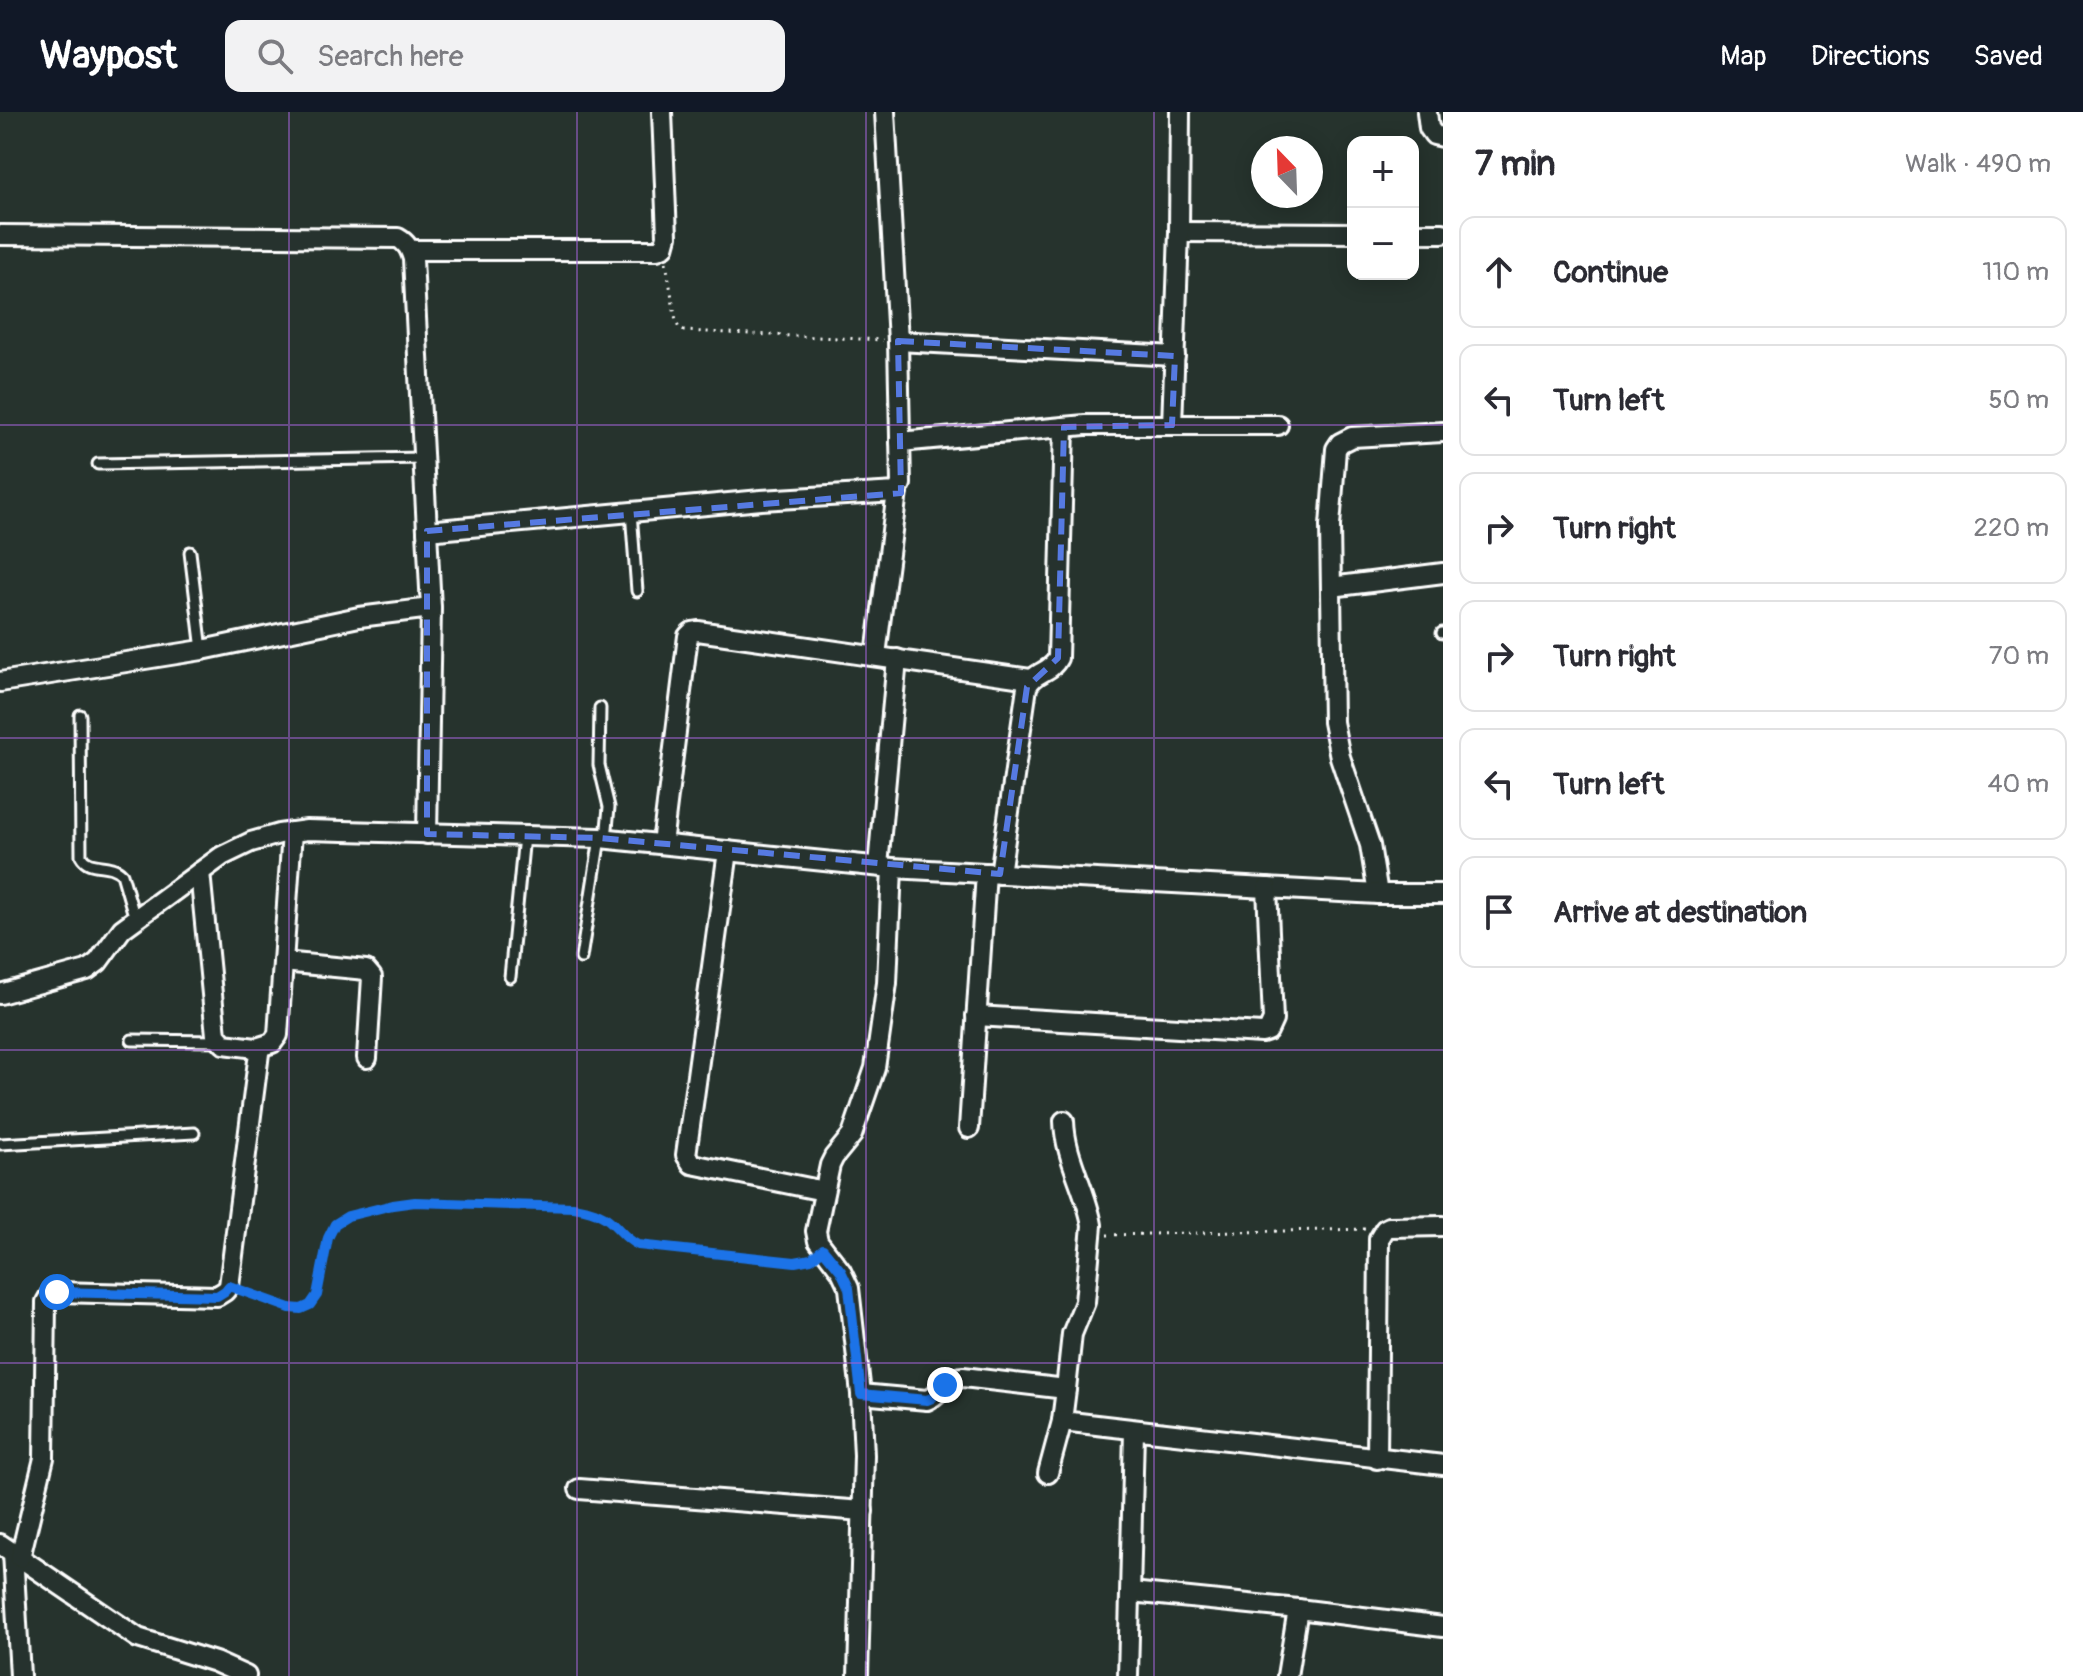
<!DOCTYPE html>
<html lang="en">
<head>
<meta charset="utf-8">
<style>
  :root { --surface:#fff; --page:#f2f2f3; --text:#2b2b33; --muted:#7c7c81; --line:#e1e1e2; --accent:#111827 }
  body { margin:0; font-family:Pangolin,sans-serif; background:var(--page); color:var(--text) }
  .controls { position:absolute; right:24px; top:24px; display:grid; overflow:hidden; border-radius:16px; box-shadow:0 4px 20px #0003 }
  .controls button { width:72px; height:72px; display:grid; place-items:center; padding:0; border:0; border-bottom:2px solid var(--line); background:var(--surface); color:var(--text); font:40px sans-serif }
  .compass { position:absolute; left:1251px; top:24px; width:72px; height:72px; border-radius:50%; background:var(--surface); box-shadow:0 4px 20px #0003; rotate:337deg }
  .stop { position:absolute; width:24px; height:24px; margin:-18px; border:6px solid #1a73e8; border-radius:50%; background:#fff }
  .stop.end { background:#1a73e8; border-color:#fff; box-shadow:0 2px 8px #0008 }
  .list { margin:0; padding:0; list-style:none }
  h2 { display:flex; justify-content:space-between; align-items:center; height:104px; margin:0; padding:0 32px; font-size:34px }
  h2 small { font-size:26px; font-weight:400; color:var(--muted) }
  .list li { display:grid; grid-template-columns:52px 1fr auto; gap:24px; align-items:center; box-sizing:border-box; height:112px; margin:0 16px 16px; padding:0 16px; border:2px solid var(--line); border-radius:16px }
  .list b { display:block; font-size:30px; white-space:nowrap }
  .list em { font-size:26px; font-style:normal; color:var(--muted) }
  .icon { flex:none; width:44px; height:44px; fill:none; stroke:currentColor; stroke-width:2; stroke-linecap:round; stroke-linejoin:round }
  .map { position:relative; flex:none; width:1443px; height:1564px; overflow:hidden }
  header { display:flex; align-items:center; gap:48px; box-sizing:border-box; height:112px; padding:0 40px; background:var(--accent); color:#fff }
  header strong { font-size:38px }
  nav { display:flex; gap:44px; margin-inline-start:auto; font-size:28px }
  .search { width:560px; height:72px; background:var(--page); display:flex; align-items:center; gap:20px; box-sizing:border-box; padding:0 28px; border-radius:16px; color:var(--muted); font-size:30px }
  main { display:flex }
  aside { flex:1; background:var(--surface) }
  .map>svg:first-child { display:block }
</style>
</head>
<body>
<header>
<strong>Waypost</strong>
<div class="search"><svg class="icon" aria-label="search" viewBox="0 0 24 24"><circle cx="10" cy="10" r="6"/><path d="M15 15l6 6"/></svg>Search here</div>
<nav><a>Map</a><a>Directions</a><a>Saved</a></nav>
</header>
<main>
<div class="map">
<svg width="1443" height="1564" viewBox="0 0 1443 1564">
  <rect width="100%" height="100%" fill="#26332d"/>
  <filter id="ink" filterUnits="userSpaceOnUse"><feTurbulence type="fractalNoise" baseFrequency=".0125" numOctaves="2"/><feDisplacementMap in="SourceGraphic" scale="16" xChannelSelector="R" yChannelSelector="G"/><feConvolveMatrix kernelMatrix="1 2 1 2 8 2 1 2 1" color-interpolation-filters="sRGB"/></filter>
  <g filter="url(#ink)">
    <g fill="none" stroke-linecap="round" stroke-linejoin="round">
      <defs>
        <g id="service">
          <polyline points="98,352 423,346"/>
          <polyline points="631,400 637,479"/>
          <polyline points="190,440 202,538"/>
          <polyline points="1442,521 1443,521"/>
          <polyline points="600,596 599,653 609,695 606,727"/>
          <path d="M80,603L81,744C89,759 110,749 122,762L135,807"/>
          <polyline points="581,846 600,726"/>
          <polyline points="510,865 524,724"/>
          <polyline points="132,928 220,929"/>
          <polyline points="0,1032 194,1021"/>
        </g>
        <g id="minor">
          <polyline points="1427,0 1429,16 1434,23 1443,25"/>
          <polyline points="1179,120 1353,121"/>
          <polyline points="1413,121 1443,121"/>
          <path d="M0,123L398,126C407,131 410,137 413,147L431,496L427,722"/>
          <polyline points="411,138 657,138 664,135 667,124 662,0"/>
          <polyline points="898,229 1175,244"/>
          <polyline points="1172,313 1179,120 1180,0"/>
          <polyline points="900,330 1085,313 1278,313"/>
          <polyline points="427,419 761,388 897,380 901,372 898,229 885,0"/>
          <polyline points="1331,475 1443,461"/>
          <polyline points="876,543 897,380"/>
          <polyline points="0,570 202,538 359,505 431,496"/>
          <polyline points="662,732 688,524 692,520 698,519 1030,567"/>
          <polyline points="728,739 686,1043 692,1052 824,1079"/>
          <polyline points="878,754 897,547"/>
          <path d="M1000,762L1027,575C1034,559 1051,561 1058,546L1064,315"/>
          <polyline points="1378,782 1370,733 1340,645 1333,610 1330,414 1336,337 1340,331 1352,325 1443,320"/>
          <polyline points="283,850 366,858 372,865 367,946"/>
          <polyline points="0,882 87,858 98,850 122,817 222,744 251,730 279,722 307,718 600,726 892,756 1378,782 1443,782"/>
          <polyline points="976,904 1262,921 1268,919 1273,908 1267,776"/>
          <polyline points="256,936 272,931 278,923 292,720"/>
          <path d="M1064,1009C1065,1046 1086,1077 1092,1113L1085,1190L1072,1222L1066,1277"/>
          <polyline points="969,1016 986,761"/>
          <path d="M861,1282L927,1288C942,1282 945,1266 963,1265L1066,1277L1062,1309L1443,1353"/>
          <polyline points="1377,1347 1379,1127 1385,1117 1389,1115 1443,1114"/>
          <polyline points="1048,1361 1062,1309"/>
          <polyline points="579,1377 863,1399"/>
          <polyline points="0,1432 138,1526 215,1550 246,1564"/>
          <polyline points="13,1440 20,1564"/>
          <polyline points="20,1446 44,1346 46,1190 50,1183 57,1180 217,1184 225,1179 229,1174 259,941 256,936 224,932 216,923 200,760"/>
          <polyline points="1131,1480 1298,1497 1443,1515"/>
          <polyline points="858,1564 864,1343 861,1282 849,1176 841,1159 818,1129 816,1119 830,1053 834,1045 852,1023 875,956 887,871 892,756"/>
          <polyline points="1128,1564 1134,1319"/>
          <polyline points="1287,1564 1298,1497"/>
        </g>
      </defs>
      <use href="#service" stroke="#fff" stroke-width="15"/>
      <use href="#minor" stroke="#fff" stroke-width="24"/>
      <g stroke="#fff" stroke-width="3" stroke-dasharray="2 6" stroke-linecap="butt">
        <polyline points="666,150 676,210 679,216 684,219 883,228"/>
        <polyline points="1107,1123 1368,1117"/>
        <path d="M244,1180C264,1187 305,1211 317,1183C323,1170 323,1153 326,1140C327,1130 329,1118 337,1111C350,1099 397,1093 415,1090L573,1095C584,1097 596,1099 606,1106C618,1114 624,1127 638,1133L795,1150L810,1147"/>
      </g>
      <use href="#service" stroke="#26332d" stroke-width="9"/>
      <use href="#minor" stroke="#26332d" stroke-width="18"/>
    </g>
  </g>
  <g fill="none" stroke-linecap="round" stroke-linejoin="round" filter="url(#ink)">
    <path stroke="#1a73e8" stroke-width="10" d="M57,1180L217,1184L225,1179L229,1174L290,1196L301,1197L310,1193L317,1183L328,1126L335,1112L348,1104L393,1093L415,1090L573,1095C584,1097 596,1099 606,1106C618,1114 624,1127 638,1133L795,1150L811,1147L823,1137L841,1159L849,1176L861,1282L927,1288L932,1286L945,1273"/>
  </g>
  <path fill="none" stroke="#567ae2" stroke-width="6" stroke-dasharray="16 10" stroke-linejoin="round" d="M898,229L1175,244L1172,313L1064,315L1058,546L1027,575L1000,762L600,726L427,722V419L901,381Z"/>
  <path fill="none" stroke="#9c61cf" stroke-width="2" stroke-opacity="0.55" d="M289,0V1564M577,0V1564M866,0V1564M1154,0V1564M0,313H1443M0,626H1443M0,938H1443M0,1251H1443"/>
</svg>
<div class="controls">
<button>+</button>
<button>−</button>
</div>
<svg class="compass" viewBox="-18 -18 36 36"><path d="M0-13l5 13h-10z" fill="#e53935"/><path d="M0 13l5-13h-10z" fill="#7c7c81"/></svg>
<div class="stop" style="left:57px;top:1180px"></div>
<div class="stop end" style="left:945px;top:1273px"></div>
</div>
<aside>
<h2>7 min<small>Walk · 490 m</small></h2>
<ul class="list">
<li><svg class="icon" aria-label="ahead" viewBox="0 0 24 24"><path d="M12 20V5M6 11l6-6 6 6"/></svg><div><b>Continue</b></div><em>110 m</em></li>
<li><svg class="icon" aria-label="left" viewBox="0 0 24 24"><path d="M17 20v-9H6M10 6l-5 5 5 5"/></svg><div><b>Turn left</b></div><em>50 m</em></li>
<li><svg class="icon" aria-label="right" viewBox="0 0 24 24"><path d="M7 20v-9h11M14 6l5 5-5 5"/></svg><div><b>Turn right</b></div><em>220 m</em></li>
<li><svg class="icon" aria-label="right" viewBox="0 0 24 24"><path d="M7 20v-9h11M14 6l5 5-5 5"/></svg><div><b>Turn right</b></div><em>70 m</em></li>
<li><svg class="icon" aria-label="left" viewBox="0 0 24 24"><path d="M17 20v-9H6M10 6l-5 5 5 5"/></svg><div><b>Turn left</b></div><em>40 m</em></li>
<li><svg class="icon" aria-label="arrive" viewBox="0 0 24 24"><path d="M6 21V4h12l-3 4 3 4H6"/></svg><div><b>Arrive at destination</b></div></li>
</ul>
</aside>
</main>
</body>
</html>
